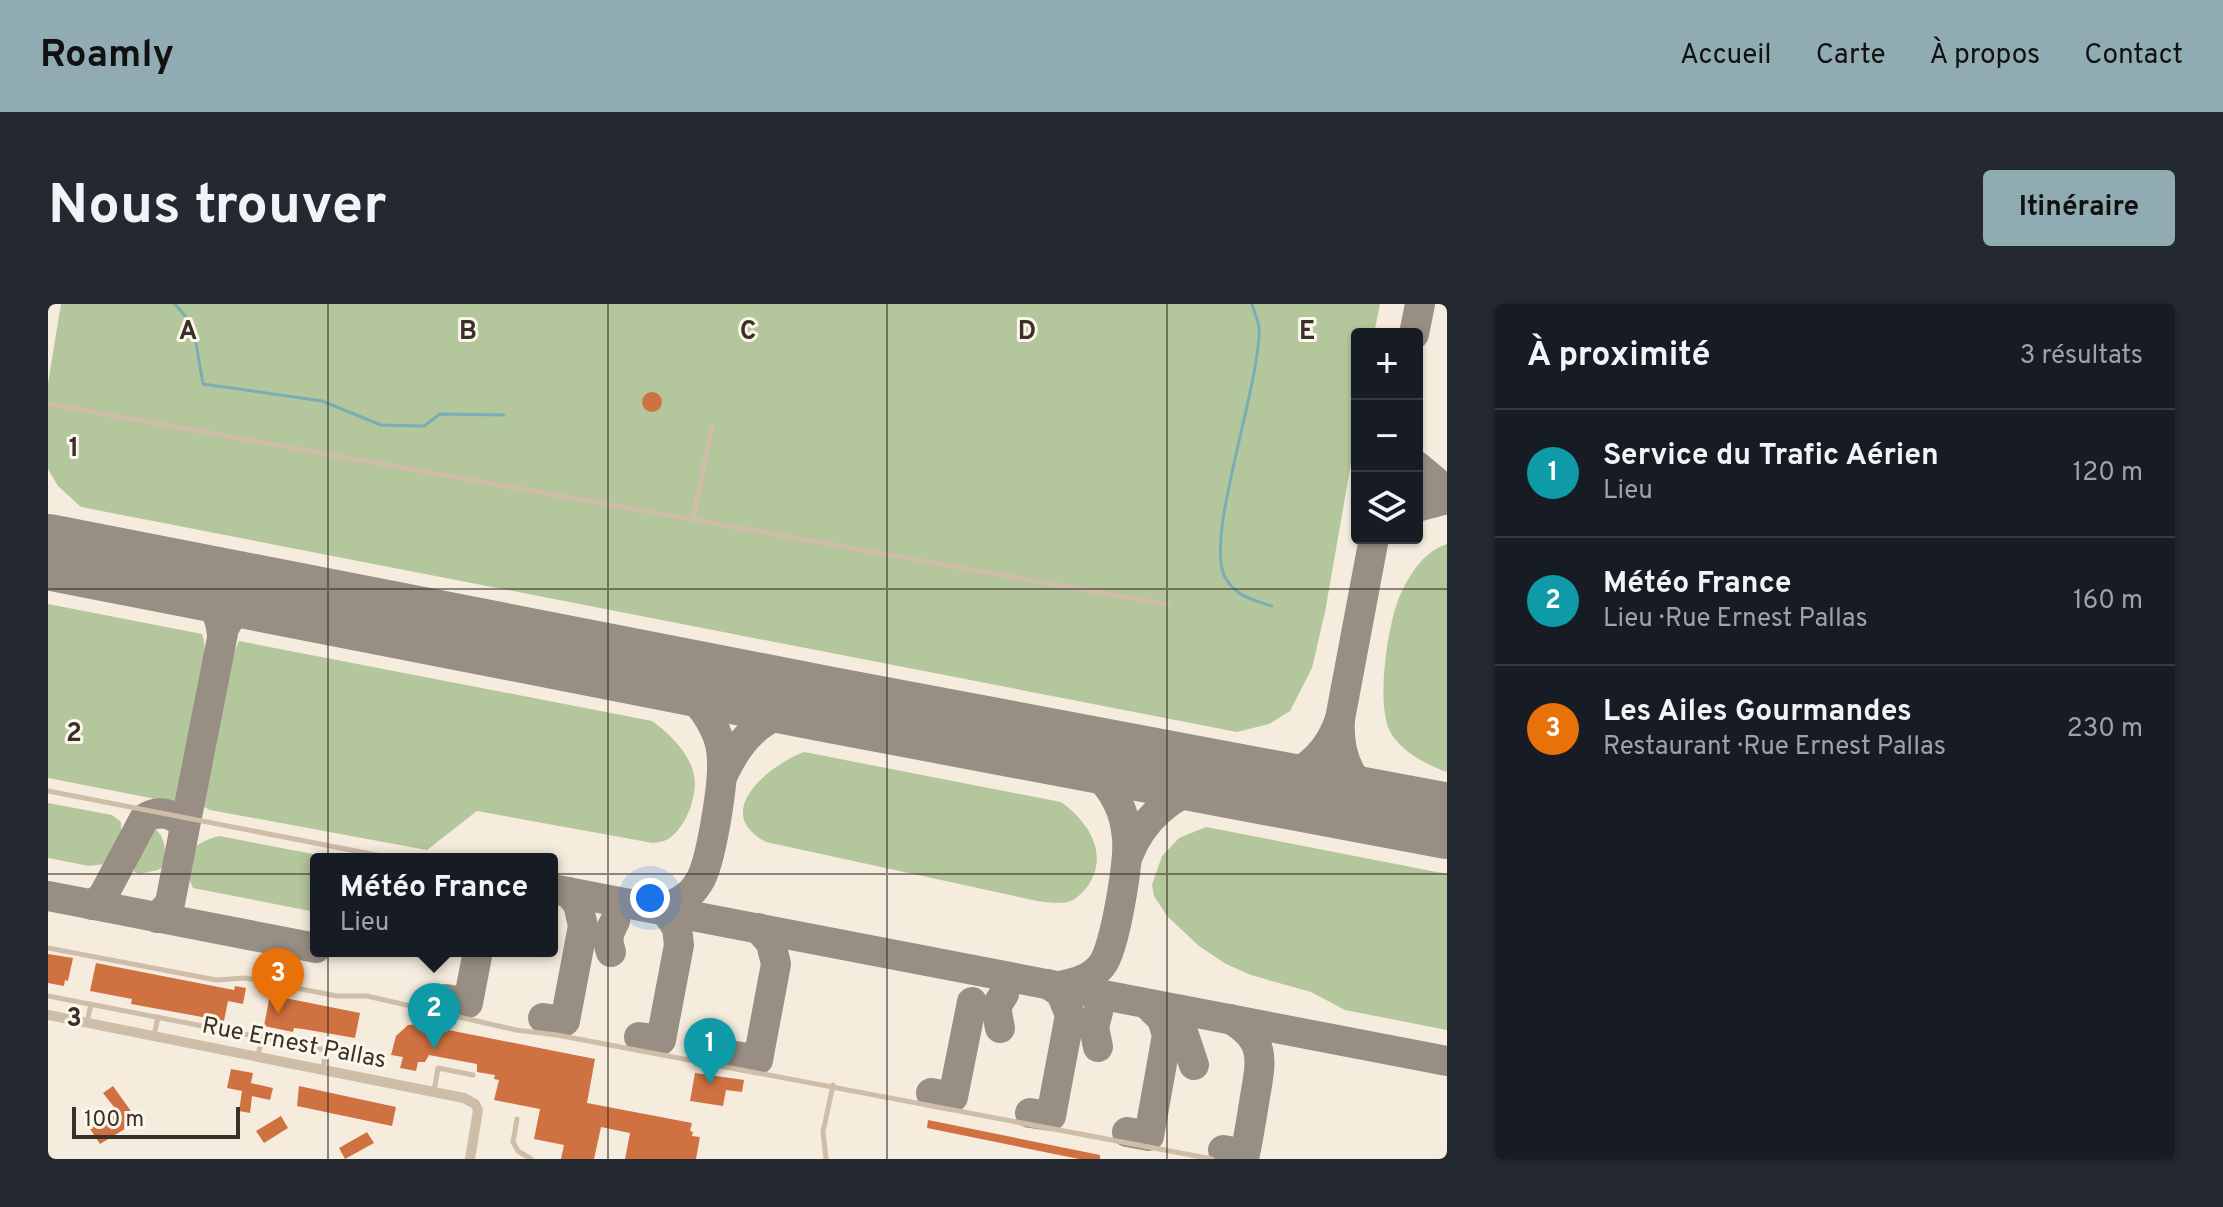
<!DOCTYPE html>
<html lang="fr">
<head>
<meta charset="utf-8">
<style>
  :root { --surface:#171b24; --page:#242831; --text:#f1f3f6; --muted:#9ea1a6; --line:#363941; --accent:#90acb2 }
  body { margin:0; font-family:Overpass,sans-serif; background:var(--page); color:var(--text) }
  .controls { position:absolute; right:24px; top:24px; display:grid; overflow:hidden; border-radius:8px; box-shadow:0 2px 6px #0004 }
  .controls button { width:72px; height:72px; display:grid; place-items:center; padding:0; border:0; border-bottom:2px solid var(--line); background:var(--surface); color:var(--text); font:40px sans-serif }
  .scale { position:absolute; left:24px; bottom:20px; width:168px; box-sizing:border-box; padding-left:8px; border:4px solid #3b3029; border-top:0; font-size:22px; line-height:28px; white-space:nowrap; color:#3b3029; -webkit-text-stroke:6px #fcf6eb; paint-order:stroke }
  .you { position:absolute; left:602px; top:594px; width:28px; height:28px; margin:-20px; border:6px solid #fff; border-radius:50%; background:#1a73e8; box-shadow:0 0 0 12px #1a73e833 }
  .badge { display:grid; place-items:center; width:52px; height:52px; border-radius:50%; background:var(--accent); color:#fff; font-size:26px; font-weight:700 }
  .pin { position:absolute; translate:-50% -66px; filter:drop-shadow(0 2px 4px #0008) }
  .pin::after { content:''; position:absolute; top:42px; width:28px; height:24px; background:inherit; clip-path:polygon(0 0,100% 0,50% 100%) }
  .popup { position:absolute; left:262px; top:549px; width:248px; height:104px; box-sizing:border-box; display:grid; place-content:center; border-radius:8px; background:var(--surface); filter:drop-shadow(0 2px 6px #0005); font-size:26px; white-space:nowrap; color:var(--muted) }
  .popup b { font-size:30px; color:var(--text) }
  .popup::after { content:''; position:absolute; left:50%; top:100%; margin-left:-16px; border:16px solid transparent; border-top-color:var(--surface) }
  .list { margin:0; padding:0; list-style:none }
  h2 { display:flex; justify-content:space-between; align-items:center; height:104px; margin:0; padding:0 32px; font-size:34px }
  h2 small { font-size:26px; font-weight:400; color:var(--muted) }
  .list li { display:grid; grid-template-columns:52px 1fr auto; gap:24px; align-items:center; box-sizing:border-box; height:128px; padding:0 32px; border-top:2px solid var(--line) }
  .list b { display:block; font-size:30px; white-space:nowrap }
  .list p { margin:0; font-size:26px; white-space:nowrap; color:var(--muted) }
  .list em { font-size:26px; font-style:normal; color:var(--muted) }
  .icon { flex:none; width:44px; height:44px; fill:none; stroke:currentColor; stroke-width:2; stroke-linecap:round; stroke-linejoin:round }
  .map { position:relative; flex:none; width:1399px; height:855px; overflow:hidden; border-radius:8px }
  header { display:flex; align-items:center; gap:48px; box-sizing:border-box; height:112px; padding:0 40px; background:var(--accent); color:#111 }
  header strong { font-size:38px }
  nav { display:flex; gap:44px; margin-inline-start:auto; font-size:28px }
  .intro { display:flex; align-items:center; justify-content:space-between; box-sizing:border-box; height:192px; padding:0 48px }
  h1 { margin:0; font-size:56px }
  .button { padding:20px 36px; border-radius:8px; background:var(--accent); color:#111; font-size:28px; font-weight:700 }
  main { display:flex; gap:48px; padding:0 48px }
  aside { flex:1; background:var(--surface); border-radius:8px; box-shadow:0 2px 6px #0004 }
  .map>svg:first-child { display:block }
</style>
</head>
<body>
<header>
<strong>Roamly</strong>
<nav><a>Accueil</a><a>Carte</a><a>À propos</a><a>Contact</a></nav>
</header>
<div class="intro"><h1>Nous trouver</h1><a class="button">Itinéraire</a></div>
<main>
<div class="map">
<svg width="1399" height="855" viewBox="0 0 1399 855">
  <rect width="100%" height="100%" fill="#f5ecde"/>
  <g fill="#b4c69c">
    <polygon points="13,0 1332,0 1326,30 1309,30 1309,125 1277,308 1264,364 1242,407 1221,420 1189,428 33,203 10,182 0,165 0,79"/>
    <path d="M1399,240V468C1379,461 1356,449 1344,431C1326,405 1340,314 1354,287C1364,267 1377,247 1399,240Z"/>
    <path d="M0,300L154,330C165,357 140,458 134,491L130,497L123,498L0,474Z"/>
    <path d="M191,337L604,417C622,430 641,448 646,471C650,490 639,521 623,533C619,537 611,538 605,539L429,507L379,546L162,506L154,502L151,491L176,372Z"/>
    <path d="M756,448L1013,498C1041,518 1062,551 1039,583C1035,589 1027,596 1020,598C1011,600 998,598 989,597L718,538C662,509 721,461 756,448Z"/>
    <polygon points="0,499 64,511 73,518 73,531 57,560 41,562 0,554"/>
    <polygon points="1158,523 1399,570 1399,726 1297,706 1263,688 1203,671 1178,660 1151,642 1119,612 1106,592 1104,581 1114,552 1131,534"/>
    <path d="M106,524C118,533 118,548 116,562L110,566L91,570L86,568C88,555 95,531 106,524Z"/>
    <path d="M171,532L291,555H268V608L145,584C132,555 141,540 171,532Z"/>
  </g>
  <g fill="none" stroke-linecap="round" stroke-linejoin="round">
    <g stroke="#7aadb5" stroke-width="3">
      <polyline points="127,0 145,21 155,80 274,97 333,121 376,122 392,110 456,111"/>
      <path d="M1204,0C1206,7 1210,16 1211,23C1214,78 1154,239 1178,275C1189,293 1205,296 1224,302"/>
    </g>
    <g stroke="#988e84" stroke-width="30">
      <polyline points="1366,30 1372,0"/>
      <polyline points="1369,162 1399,187"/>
      <polyline points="1369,203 1399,195"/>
      <path d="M1326,234L1292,415C1289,463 1310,491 1354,508"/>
      <polyline points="0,240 26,253"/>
      <path d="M134,275C158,286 171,303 174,330"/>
      <path d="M591,362C624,374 654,395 668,428C672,437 674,448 674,458C675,481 663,560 651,578C641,595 625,603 605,604"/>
      <path d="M674,473C697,422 727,402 783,401"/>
      <path d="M1080,552C1093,518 1123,488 1160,482C1175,479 1189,480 1203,480C1246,478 1278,456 1292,415"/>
      <polyline points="504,585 1399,757"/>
      <polyline points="0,592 268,644"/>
      <path d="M44,601L55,592L96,515C109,505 130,509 136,524"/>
      <path d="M109,614L122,599L176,324C189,298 213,294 240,295"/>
      <path d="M563,648C558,635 561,628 567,617"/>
      <path d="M1011,682C1028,679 1043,675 1054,661C1067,645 1081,557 1079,534C1078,523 1075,509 1070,499C1058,473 1035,458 1012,444"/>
      <polyline points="398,695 420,699 430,647"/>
      <polyline points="495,714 517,717 535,622 530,600 520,588"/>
      <polyline points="952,724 948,703 956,690"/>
      <polyline points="1134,725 1146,761"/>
      <polyline points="591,733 613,736 631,641 629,624 617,606"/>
      <polyline points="1050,743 1046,723 1050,708"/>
      <polyline points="688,752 710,756 728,660 723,639 710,624"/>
      <polyline points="883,789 905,793 924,698"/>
      <polyline points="982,809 1003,812 1022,711 1013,689 1000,680"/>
      <polyline points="1079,828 1101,832 1119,731 1114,715 1099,700"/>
      <path d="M1175,846L1197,850C1201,831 1204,812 1207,793C1213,757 1219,736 1182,715"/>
    </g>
    <polyline stroke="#988e84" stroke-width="76" points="0,248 783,401 1399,517"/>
  </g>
  <g fill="#d07141">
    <circle cx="604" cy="98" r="10"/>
    <polygon points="0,650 25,654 20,677 17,676 16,682 0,679"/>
    <polygon points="48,659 186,686 187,682 198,684 195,700 180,697 176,717 83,700 84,695 42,687"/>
    <polygon points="222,691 312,709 307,734 255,725 246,724 245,728 216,722"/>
    <polygon points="370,720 547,755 539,799 644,819 642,827 645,828 644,832 652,833 648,855 577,855 582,829 553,823 546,855 513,855 516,841 486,835 492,805 446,796 451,776 446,775 447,771 429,768 429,760 381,751 377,758 370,758 368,767 352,764 355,753 343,751 348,732 360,721"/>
    <polygon points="183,765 205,769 203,779 225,784 222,796 204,792 202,809 191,807 194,787 179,784"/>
    <polygon points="647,769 696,776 694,788 678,786 675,802 642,797"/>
    <polygon points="65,782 90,817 52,840 42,825 70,808 55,789"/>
    <polygon points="251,782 348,803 344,822 249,802"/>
    <polygon points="233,812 240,824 216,839 208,827"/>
    <polygon points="880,816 1052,851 1052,855 1031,855 879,824"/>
    <polygon points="319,828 326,839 297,855 291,844"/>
  </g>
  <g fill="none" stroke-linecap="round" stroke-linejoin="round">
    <g stroke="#cebda8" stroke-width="5">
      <polyline points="0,100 1121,301"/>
      <polyline points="645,215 664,123"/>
      <polyline points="0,487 349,555"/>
      <polyline points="0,644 168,676 197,674 289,692 319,692 468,726 509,731 1164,855"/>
      <polyline points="0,692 278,746 275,765"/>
      <polyline points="39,719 43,700"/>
      <polyline points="106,732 110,713"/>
      <polyline points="210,752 214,733"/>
      <polyline points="386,787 390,764 425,771"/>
      <polyline points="469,815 465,838 470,847 483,855"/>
      <polyline points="778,855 775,828 785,781"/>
    </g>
    <polyline stroke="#cebda8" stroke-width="10" points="0,711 416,794 427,800 430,806 422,855"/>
  </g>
  <path fill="none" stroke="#3b3029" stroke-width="2" stroke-opacity="0.55" d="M280,0V855M560,0V855M839,0V855M1119,0V855M0,285H1399M0,570H1399"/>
  <g text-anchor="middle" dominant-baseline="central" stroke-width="6" stroke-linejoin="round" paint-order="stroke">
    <g font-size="24" fill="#3b3029" stroke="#fcf6eb">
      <text transform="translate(246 740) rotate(11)">Rue Ernest Pallas</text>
    </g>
  </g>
  <g font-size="26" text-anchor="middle" font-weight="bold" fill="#3b3029" stroke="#fcf6eb" stroke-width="6" stroke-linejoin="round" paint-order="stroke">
    <text x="140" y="35">A</text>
    <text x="420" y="35">B</text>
    <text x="700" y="35">C</text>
    <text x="979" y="35">D</text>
    <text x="1259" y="35">E</text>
    <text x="26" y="152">1</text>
    <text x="26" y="437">2</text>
    <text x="26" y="722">3</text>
  </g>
</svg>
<div class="controls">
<button>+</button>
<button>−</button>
<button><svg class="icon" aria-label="layers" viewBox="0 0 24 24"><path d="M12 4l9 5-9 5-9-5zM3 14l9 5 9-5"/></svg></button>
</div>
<div class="scale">100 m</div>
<div class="you"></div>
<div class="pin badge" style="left:662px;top:780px;background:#0f9aa8">1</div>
<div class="pin badge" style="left:386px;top:745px;background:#0f9aa8">2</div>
<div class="popup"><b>Météo France</b>Lieu</div>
<div class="pin badge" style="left:230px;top:710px;background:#e8710a">3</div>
</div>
<aside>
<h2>À proximité<small>3 résultats</small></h2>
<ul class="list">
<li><span class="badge" style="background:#0f9aa8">1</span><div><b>Service du Trafic Aérien</b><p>Lieu</p></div><em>120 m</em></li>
<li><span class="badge" style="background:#0f9aa8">2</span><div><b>Météo France</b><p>Lieu · Rue Ernest Pallas</p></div><em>160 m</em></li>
<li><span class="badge" style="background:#e8710a">3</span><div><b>Les Ailes Gourmandes</b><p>Restaurant · Rue Ernest Pallas</p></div><em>230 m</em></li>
</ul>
</aside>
</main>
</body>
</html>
